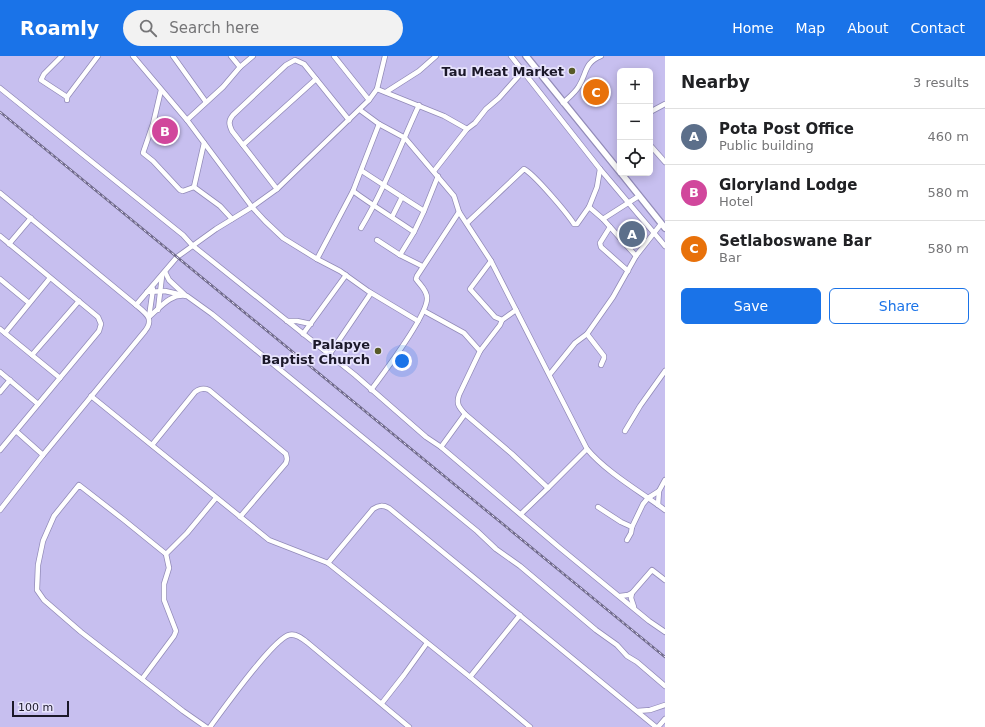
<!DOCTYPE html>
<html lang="en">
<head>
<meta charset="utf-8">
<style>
  :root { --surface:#fff; --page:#f2f2f2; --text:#202124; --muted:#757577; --line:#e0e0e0; --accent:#1a73e8 }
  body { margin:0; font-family:"DejaVu Sans",sans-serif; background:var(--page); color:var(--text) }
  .controls { position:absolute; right:12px; top:12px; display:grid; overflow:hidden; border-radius:6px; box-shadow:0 2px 10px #0003 }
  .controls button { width:36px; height:36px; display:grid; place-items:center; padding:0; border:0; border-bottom:1px solid var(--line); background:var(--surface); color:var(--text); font:20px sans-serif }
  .scale { position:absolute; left:12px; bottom:10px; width:57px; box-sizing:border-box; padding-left:4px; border:2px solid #1b1829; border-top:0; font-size:11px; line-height:14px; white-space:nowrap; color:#1b1829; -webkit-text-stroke:3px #e7e3fc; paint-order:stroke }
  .you { position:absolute; left:402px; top:305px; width:14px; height:14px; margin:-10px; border:3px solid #fff; border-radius:50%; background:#1a73e8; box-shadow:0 0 0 6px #1a73e833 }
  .badge { display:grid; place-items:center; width:26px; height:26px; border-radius:50%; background:var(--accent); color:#fff; font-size:13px; font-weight:700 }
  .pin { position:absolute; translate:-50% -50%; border:2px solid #fff; box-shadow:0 1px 4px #0006 }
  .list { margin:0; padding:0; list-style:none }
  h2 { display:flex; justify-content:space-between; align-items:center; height:52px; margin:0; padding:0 16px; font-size:17px }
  h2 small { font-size:13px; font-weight:400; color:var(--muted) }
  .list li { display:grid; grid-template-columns:26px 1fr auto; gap:12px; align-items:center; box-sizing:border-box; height:56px; padding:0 16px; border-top:1px solid var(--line) }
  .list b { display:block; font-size:15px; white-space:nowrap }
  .list p { margin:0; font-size:13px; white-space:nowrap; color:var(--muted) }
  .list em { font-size:13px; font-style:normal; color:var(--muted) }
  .actions { display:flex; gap:8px; padding:12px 16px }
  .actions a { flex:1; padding:9px 0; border:1px solid var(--accent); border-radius:6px; text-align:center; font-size:14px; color:var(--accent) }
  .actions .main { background:var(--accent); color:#fff }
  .icon { flex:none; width:22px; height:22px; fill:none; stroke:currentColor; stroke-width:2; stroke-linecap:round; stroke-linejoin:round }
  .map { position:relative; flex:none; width:665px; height:671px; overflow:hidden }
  header { display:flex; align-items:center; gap:24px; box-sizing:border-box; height:56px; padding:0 20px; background:var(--accent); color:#fff }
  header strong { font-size:19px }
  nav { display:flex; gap:22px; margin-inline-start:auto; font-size:14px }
  .search { width:280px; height:36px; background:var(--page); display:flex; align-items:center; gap:10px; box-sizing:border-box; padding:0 14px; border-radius:22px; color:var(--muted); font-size:15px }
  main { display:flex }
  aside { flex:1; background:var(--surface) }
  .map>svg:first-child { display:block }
</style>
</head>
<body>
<header>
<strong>Roamly</strong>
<div class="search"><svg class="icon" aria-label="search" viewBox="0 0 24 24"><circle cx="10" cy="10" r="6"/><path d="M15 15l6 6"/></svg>Search here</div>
<nav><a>Home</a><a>Map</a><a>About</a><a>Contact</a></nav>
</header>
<main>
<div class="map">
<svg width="665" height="671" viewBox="0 0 665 671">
  <rect width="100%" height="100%" fill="#c7bfef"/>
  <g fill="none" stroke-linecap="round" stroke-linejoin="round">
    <defs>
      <g id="minor">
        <polyline points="62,0 44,18 41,24 67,41"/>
        <polyline points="133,0 187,64 252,151 265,165 283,182 317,203 340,215 368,235 418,265"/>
        <polyline points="173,0 206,46"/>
        <polyline points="231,0 240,11"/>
        <polyline points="334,0 369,44"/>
        <polyline points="511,0 600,113 665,190"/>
        <polyline points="0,32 183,179 192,189 355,319 426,381 441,391 560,492 649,565 665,576"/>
        <polyline points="377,33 444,60 467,73"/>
        <polyline points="161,34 153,68 143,97 153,105 180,134 183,135 194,131 220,150 232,163"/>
        <polyline points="386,36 419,15 436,0"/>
        <polyline points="67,44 67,41 98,0"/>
        <path d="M563,47C568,42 575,37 579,30C587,17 584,7 601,0"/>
        <path d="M360,54L379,68L405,82L454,140L459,156L491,205L587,393C606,416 641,436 665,454"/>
        <polyline points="650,56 665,48"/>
        <polyline points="187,64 223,31 240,11 253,0"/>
        <polyline points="243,89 316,23"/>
        <polyline points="650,89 665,106"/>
        <polyline points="362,115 402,141 392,161"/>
        <polyline points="434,115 467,73 475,67 486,53 499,42 523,15"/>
        <polyline points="194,131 204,87"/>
        <path d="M277,133L232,75C229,68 228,65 233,59L286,9L295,4L304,8L349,64"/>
        <path d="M353,135C373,150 394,162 414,176L400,199L422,210"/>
        <path d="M0,137L136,249C145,257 155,262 145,275L43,399L0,454"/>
        <polyline points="402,141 424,155"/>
        <polyline points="589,151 597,131 600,113"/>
        <polyline points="603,163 639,140"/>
        <path d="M467,167L524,113C534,118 567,157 574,168H577L589,151L603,163L636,200"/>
        <polyline points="610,171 600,187 601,191 628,215"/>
        <path d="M361,172C385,132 400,90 419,49"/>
        <polyline points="414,176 424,155 438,120"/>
        <polyline points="0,180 98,261 101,268 99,275 0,394"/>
        <polyline points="377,184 400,199"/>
        <polyline points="9,188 31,162"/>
        <polyline points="317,203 353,135 379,68"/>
        <polyline points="491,205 470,233 495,261 502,264"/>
        <polyline points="165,216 169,224 185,239"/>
        <polyline points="0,223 29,247"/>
        <polyline points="147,236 165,235 178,238"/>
        <polyline points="136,249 177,201 216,173 252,151 277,133 369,44 377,33 385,0"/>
        <polyline points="158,254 162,220"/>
        <path d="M516,254L502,264L500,269L480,295L459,339C456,348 459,351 465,358L512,398L548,432L587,393"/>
        <polyline points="424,255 464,277 480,295"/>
        <path d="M149,261C160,252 170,237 187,240L212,258L477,475L496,493L520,510L596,574L617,589L627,600L637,606L665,630"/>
        <polyline points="149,261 153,233"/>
        <polyline points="287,265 297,265 311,268"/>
        <polyline points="0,273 60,322"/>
        <polyline points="5,277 50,222"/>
        <polyline points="303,278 346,219"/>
        <polyline points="587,278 604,300 604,302 601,309"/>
        <polyline points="32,299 79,245"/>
        <polyline points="329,299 371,237"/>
        <polyline points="0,316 38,348"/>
        <polyline points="550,318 575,287 587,278 613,241 636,200 661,168"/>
        <path d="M371,334C383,318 428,258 427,242C427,234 420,229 416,223L417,220L459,156"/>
        <polyline points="0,336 10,324"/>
        <polyline points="91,340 269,484 328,507 470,621 530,671"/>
        <polyline points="16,375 43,399"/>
        <polyline points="625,375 640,350 665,315"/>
        <path d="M152,389L195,336C200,332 204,332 209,334L286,398L287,403L286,407L240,461"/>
        <polyline points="441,391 465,358"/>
        <polyline points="658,449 659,435"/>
        <polyline points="598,451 621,466 632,471"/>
        <polyline points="521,458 548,432"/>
        <polyline points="627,484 631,477 632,471 643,448 648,442 659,435 665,424"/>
        <polyline points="166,498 124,464 79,429 54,460 43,485 38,509 37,534 44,544 81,576 183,655 206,671"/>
        <path d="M328,507L373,453C379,449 383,449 389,452L656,671"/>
        <polyline points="632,537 631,542 634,551"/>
        <polyline points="620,540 628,539 632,537 652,514 665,524"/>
        <polyline points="470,621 520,559"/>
        <polyline points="142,623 174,580 176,575 164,544 164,528 169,512 166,498 187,477 216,442"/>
        <polyline points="382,647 404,619 427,587"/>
        <polyline points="637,655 650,654 665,649"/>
        <path d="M210,671C222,655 273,583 289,579C296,577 303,583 308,587L409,671"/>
        <polyline points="658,671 665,663"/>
      </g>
      <g id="tertiary">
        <polyline points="526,0 620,116"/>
        <polyline points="621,117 665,172"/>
      </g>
    </defs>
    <use href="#minor" stroke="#928bb8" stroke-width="6"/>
    <use href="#tertiary" stroke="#928bb8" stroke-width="8"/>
    <use href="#minor" stroke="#fff" stroke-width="4.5"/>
    <use href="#tertiary" stroke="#fff" stroke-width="5.5"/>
    <defs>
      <polyline id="rail" points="0,56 665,601"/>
    </defs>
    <use href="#rail" stroke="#6f698a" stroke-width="2.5"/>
    <use href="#rail" stroke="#e7e3fc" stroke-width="1" stroke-dasharray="3" stroke-linecap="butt"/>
  </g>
  <g fill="#575a27" stroke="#e7e3fc" stroke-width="1.5">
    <circle cx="572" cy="15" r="4"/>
    <circle cx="378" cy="295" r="4"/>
  </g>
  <g text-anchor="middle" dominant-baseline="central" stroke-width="3.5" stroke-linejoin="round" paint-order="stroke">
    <g font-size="13" font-weight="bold" fill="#1b1829" stroke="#e7e3fc" text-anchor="end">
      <text x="564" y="15">Tau Meat Market</text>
      <text x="370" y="288">Palapye<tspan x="370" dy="15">Baptist Church</tspan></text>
    </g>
  </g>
</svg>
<div class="controls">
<button>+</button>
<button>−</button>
<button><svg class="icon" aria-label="locate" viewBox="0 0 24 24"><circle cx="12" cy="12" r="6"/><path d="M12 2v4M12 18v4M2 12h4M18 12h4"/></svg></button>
</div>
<div class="scale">100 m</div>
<div class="you"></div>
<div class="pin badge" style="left:632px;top:178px;background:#5c6f8a">A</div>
<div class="pin badge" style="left:165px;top:75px;background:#d1479c">B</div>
<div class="pin badge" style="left:596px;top:36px;background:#e8710a">C</div>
</div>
<aside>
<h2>Nearby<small>3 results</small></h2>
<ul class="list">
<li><span class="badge" style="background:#5c6f8a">A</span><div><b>Pota Post Office</b><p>Public building</p></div><em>460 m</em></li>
<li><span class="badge" style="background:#d1479c">B</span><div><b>Gloryland Lodge</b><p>Hotel</p></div><em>580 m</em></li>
<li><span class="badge" style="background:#e8710a">C</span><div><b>Setlaboswane Bar</b><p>Bar</p></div><em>580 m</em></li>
</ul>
<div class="actions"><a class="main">Save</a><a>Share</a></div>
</aside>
</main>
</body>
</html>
